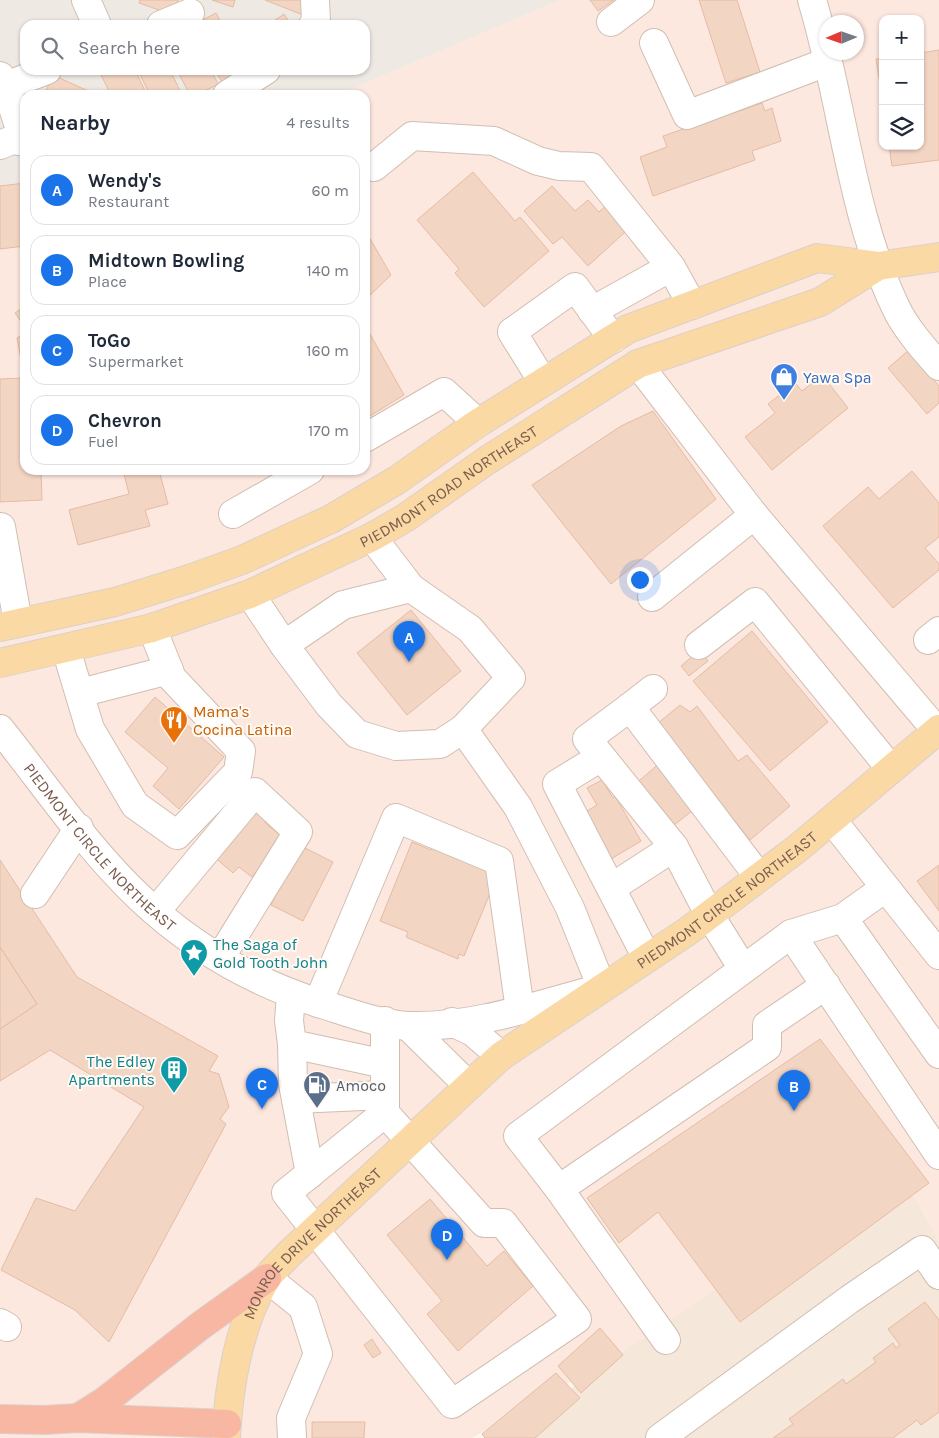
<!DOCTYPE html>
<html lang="en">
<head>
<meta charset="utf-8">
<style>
  :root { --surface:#fff; --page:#f6f6f7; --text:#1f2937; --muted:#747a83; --line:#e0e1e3; --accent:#1a73e8 }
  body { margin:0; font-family:Karla,sans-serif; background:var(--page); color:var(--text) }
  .controls { position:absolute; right:15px; top:15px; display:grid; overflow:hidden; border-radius:10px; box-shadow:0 1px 4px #0004 }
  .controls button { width:45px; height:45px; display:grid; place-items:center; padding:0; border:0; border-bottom:1px solid var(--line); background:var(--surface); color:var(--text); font:25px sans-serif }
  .compass { position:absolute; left:819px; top:15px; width:45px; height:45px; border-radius:50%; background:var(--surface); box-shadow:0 1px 4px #0004; rotate:268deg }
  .you { position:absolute; left:639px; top:579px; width:18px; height:18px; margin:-12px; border:4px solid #fff; border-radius:50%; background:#1a73e8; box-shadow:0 0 0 8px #1a73e833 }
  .badge { display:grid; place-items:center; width:32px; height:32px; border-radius:50%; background:var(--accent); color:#fff; font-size:16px; font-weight:700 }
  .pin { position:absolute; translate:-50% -41px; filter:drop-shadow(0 1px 2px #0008) }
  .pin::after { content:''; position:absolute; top:26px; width:18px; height:15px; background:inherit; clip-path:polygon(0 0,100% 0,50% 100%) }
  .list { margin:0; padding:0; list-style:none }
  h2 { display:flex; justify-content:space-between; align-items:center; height:65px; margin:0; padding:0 20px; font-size:21px }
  h2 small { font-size:16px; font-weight:400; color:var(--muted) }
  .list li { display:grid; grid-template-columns:32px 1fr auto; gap:15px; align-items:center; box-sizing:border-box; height:70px; margin:0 10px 10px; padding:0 10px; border:1px solid var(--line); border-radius:15px }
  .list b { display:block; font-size:19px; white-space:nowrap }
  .list p { margin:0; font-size:16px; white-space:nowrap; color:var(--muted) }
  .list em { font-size:16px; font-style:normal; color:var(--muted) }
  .icon { flex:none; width:28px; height:28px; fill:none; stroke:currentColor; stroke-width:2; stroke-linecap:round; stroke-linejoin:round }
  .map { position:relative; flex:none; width:939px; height:1438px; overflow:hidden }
  .search { position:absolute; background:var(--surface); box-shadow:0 1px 4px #0004; left:20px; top:20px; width:350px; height:55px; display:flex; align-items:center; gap:12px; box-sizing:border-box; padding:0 18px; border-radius:15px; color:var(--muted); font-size:19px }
  .panel { position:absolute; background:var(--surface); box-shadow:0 1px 4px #0004; left:20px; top:90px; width:350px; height:385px; border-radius:15px }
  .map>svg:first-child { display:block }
</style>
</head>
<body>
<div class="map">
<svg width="939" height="1438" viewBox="0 0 939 1438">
  <rect width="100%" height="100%" fill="#fdf6ec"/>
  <polygon fill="#f5e8da" points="898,1166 939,1241 939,1438 502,1438 619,1354"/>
  <path fill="#fde8e0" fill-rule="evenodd" d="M560,0H939V1241L898,1166L619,1354L472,1438H0V238L25,228V470H365V95H337ZM883,19H920V146H883ZM826,22H856V52H826Z"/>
  <path fill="#efe9e4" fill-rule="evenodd" d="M0,0H560L337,95H25V228L0,238ZM25,25H365V70H25Z"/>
  <g fill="#f3d5c3" stroke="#e6bba3">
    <polygon points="140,0 178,0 173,15 139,3"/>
    <polygon points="212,0 235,0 233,7"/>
    <polygon points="265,0 309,0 303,15"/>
    <polygon points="590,0 614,0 598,11"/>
    <polygon points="699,0 737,0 760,72 726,83"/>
    <polygon points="216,13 222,25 193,25"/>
    <polygon points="284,14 291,25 268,25"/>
    <polygon points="939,50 939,160 892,166 889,146 920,146 920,53"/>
    <polygon points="883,58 883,103 876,59"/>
    <polygon points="110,70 135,70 147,95 111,95 101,75"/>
    <polygon points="138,70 170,70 182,95 150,95"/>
    <polygon points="177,70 211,70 218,84 197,95 190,95"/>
    <polygon points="215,70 246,70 222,82"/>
    <polygon points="53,75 97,95 44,95"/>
    <polygon points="762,103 765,111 772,108 781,141 752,151 755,160 653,196 640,157 667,147 663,136 701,123 728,109 730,114"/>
    <polygon points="473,172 515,221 520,217 549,251 484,307 455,273 459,269 417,220"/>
    <polygon points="25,183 25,246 0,249 0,186"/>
    <polygon points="552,186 575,211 588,200 599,212 609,203 634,224 588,266 562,237 553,244 524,211"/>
    <polygon points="365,230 391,275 365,300"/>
    <polygon points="25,306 25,327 15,313"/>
    <polygon points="365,325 404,395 365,419"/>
    <polygon points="25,333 25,375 24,376 17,338"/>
    <polygon points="909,350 939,386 939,403 927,414 888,368"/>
    <polygon points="822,375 848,408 772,470 745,437 775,413 768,404 795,383 802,391"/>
    <polygon points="25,378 25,470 41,470 42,500 0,502 0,379"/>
    <polygon points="653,411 716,499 611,584 532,485 621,426"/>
    <polygon points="123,470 159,470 168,504 145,510 150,526 78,545 69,510 129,494"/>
    <polygon points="912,471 939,503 939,537 925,548 939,564 939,570 893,608 823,526 868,487 879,499"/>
    <polygon points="411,610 461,671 407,715 357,653"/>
    <polygon points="752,631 828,722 770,771 693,681"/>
    <polygon points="700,650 708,661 689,676 681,666"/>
    <polygon points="155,697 224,757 179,809 153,786 168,768 125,732"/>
    <polygon points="680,705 690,712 697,706 738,761 747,755 790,806 750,840 657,724"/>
    <polygon points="662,761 697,807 664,833 632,787"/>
    <polygon points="602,780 613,798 615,796 641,841 606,862 579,816 597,805 587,788"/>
    <polygon points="256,805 270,817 265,823 284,838 252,877 239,867 233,873 213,856"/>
    <polygon points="412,842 431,850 433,845 491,869 496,879 464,956 459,954 458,959 406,937 408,932 380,921"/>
    <polygon points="301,846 333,862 303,921 271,905"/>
    <polygon points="0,860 77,977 218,1056 209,1071 219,1074 229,1107 220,1119 226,1124 109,1342 75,1310 1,1270 36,1198 75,1211 144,1107 50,1050 0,1081 0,1029 37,1004 0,947"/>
    <polygon points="939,865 939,911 917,881"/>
    <polygon points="0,947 37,1004 0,1029"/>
    <polygon points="820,1039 929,1183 740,1322 658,1212 619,1243 587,1198"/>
    <polygon points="430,1199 487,1266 504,1251 533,1286 458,1351 427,1314 442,1301 387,1235"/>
    <polygon points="925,1302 939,1320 939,1412 921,1425 917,1420 893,1438 773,1438 793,1424 789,1419 843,1379 846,1384 876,1362 873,1358 893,1343 896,1348 900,1345 888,1329"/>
    <polygon points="600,1328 623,1355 581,1393 558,1366"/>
    <polygon points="372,1339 381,1353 373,1358 364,1345"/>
    <polygon points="556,1373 580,1398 535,1438 485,1438 482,1434"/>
    <polygon points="312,1422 365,1422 364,1438 312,1438"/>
  </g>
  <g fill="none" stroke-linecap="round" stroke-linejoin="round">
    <defs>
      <g id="minor">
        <polyline points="86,0 97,25"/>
        <path d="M812,0C843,102 850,212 896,308C906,329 924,349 939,366"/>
        <polyline points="611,22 640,0"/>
        <polyline points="161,25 190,13"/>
        <polyline points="313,25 316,21 315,0"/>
        <polyline points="654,43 687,115 827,62"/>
        <polyline points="0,76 6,86 24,142"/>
        <polyline points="6,86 47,70"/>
        <polyline points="227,95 266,70"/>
        <polyline points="0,145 12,140 25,142"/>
        <polyline points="374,167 412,136 494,141 538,161 559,166 591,167 671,267"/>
        <polyline points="592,311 671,267 692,305"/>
        <polyline points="638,364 754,515 937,731"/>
        <polyline points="543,382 512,332 575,287 613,339"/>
        <polyline points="365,438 444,392 478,423"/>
        <polyline points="233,514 310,470"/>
        <polyline points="1,527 18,622"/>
        <polyline points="250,594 284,645 329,705 357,734 396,746 440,744 463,729 511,678 470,629 411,588 372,537"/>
        <polyline points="652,597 754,515"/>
        <polyline points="928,640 939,631"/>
        <polyline points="284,645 343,605 411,588"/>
        <polyline points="699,645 755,602 891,769"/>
        <polyline points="66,649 90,729 135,805 177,835 238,772 241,751 172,678 152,628"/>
        <polyline points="80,693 169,670"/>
        <polyline points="630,707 653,689"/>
        <path id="s1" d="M0,729C45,785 87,848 140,898C192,947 256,984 325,1005C350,1013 383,1025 409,1026C475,1028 539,1004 602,988L570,908L518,807L463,729"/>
        <polyline points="601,757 557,784 647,958"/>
        <polyline points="832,820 939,955"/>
        <polyline points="611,888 674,847"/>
        <polyline points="35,894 79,828"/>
        <polyline points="156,911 255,792 298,832 220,958"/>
        <polyline points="843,918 939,1054"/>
        <polyline points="791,934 939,1155"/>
        <polyline points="743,969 709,914 674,847 587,739 630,707 759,877"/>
        <polyline points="291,994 289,1021 292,1044 385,1064"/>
        <polyline points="318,1003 396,818 499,861 520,1010"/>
        <polyline points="452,1022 473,1032 501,1056"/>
        <polyline points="408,1026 468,1085"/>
        <polyline points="292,1044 293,1084 310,1174"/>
        <polyline points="296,1099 385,1095"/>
        <polygon points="385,1113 484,1223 503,1223 577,1319 452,1404 286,1193"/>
        <polyline points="385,1113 385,1021"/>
        <polyline points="559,1189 767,1047 767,1025 826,985"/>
        <polyline points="267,1278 303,1307 318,1354 291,1418 292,1438"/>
        <polyline points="0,1323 7,1327"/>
        <polyline points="666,1340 559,1189 518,1136 791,934 843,918 885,888"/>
        <polyline points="660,1438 850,1299 922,1250 939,1275"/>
      </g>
      <g id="major">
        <polyline points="0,627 115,602 189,579 242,560 331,519 397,480 478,423 628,329 817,258 878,266 939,257"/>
        <path id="s2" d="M0,663L152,628L250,594L372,537L405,518L486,461L638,364L820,302L878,266"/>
        <path id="s3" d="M226,1438C229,1384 238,1327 266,1279C272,1270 282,1262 289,1254L501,1056L688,931L798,848L939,729"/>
      </g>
      <g id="highway">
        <polyline points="78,1418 105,1401 200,1326 267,1278"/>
        <polyline points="0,1419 44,1420 78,1418 227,1424"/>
      </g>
    </defs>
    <use href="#minor" stroke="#d1beb0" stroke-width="30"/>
    <use href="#major" stroke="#dad1cd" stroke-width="30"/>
    <use href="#highway" stroke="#dad1cd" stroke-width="30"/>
    <use href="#minor" stroke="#fff" stroke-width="28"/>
    <use href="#major" stroke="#fbd9a5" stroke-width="28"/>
    <use href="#highway" stroke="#f7b7a3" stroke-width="28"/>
  </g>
  <defs>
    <symbol id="shop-pin" viewBox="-11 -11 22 30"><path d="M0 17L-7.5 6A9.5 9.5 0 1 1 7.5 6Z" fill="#3f7fe0" stroke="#fffaf3"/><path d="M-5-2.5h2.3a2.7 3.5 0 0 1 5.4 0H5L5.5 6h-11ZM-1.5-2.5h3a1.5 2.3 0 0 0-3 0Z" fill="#fff"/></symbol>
    <symbol id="restaurant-pin" viewBox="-11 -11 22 30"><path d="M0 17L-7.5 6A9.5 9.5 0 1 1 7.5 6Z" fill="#e8710a" stroke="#fffaf3"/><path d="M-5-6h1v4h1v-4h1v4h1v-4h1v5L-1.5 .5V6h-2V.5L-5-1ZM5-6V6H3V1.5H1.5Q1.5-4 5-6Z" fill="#fff"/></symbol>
    <symbol id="sight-pin" viewBox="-11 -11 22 30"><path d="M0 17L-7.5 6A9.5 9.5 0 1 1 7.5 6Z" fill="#0f9aa8" stroke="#fffaf3"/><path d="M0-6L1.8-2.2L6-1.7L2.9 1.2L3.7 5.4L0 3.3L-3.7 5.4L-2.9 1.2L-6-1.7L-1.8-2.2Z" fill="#fff"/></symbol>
    <symbol id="building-pin" viewBox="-11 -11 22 30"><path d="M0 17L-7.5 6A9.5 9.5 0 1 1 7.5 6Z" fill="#0f9aa8" stroke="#fffaf3"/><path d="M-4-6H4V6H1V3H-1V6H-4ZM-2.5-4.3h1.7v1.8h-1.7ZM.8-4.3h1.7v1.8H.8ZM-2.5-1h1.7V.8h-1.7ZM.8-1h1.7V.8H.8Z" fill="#fff"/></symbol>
    <symbol id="fuel-pin" viewBox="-11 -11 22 30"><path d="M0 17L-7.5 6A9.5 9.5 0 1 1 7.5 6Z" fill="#5c6f8a" stroke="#fffaf3"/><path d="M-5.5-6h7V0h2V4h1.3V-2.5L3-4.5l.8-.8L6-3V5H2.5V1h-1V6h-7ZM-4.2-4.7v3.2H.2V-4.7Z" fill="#fff"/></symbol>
  </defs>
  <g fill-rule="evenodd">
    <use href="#shop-pin" x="768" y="361" width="32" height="43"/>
    <use href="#restaurant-pin" x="158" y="704" width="32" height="43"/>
    <use href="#sight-pin" x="178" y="937" width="32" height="43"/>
    <use href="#building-pin" x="158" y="1054" width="32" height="43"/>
    <use href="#fuel-pin" x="301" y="1069" width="32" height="43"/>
  </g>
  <g text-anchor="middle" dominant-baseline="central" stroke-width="4" stroke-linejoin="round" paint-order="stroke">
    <g font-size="16" fill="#366cbe" stroke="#fffaf3" text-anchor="start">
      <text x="803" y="377">Yawa Spa</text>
    </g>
    <g font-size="16" fill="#7a5c4d" stroke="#fffaf3">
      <text stroke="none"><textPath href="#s2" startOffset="486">PIEDMONT ROAD NORTHEAST</textPath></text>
      <text stroke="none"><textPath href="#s1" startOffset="155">PIEDMONT CIRCLE NORTHEAST</textPath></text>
      <text stroke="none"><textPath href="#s3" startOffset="764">PIEDMONT CIRCLE NORTHEAST</textPath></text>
      <text stroke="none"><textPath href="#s3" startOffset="222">MONROE DRIVE NORTHEAST</textPath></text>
    </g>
    <g font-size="16" fill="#c56008" stroke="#fffaf3" text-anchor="start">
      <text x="193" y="711">Mama's<tspan x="193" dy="18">Cocina Latina</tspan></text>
    </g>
    <g font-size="16" fill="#0d838f" stroke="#fffaf3" text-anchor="start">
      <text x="213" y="944">The Saga of<tspan x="213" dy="18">Gold Tooth John</tspan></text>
      <text x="155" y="1061" text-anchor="end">The Edley<tspan x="155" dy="18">Apartments</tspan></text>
    </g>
    <g font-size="16" fill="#4e5e75" stroke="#fffaf3" text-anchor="start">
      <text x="336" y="1085">Amoco</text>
    </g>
  </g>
</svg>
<div class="controls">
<button>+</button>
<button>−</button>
<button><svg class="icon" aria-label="layers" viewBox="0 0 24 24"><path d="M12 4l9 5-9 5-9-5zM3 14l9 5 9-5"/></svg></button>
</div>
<svg class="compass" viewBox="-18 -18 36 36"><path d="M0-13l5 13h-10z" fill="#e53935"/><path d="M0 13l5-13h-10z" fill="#747a83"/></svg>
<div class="you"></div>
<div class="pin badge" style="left:409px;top:662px">A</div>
<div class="pin badge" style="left:794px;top:1111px">B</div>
<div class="pin badge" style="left:262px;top:1109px">C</div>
<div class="pin badge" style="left:447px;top:1260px">D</div>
<div class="search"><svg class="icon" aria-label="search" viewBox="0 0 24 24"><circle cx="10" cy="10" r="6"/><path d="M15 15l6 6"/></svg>Search here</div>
<section class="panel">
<h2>Nearby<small>4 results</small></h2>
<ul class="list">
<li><span class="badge">A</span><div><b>Wendy's</b><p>Restaurant</p></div><em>60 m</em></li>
<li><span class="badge">B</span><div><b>Midtown Bowling</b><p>Place</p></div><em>140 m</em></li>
<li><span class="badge">C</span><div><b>ToGo</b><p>Supermarket</p></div><em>160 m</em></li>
<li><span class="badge">D</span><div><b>Chevron</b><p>Fuel</p></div><em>170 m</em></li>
</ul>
</section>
</div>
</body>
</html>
